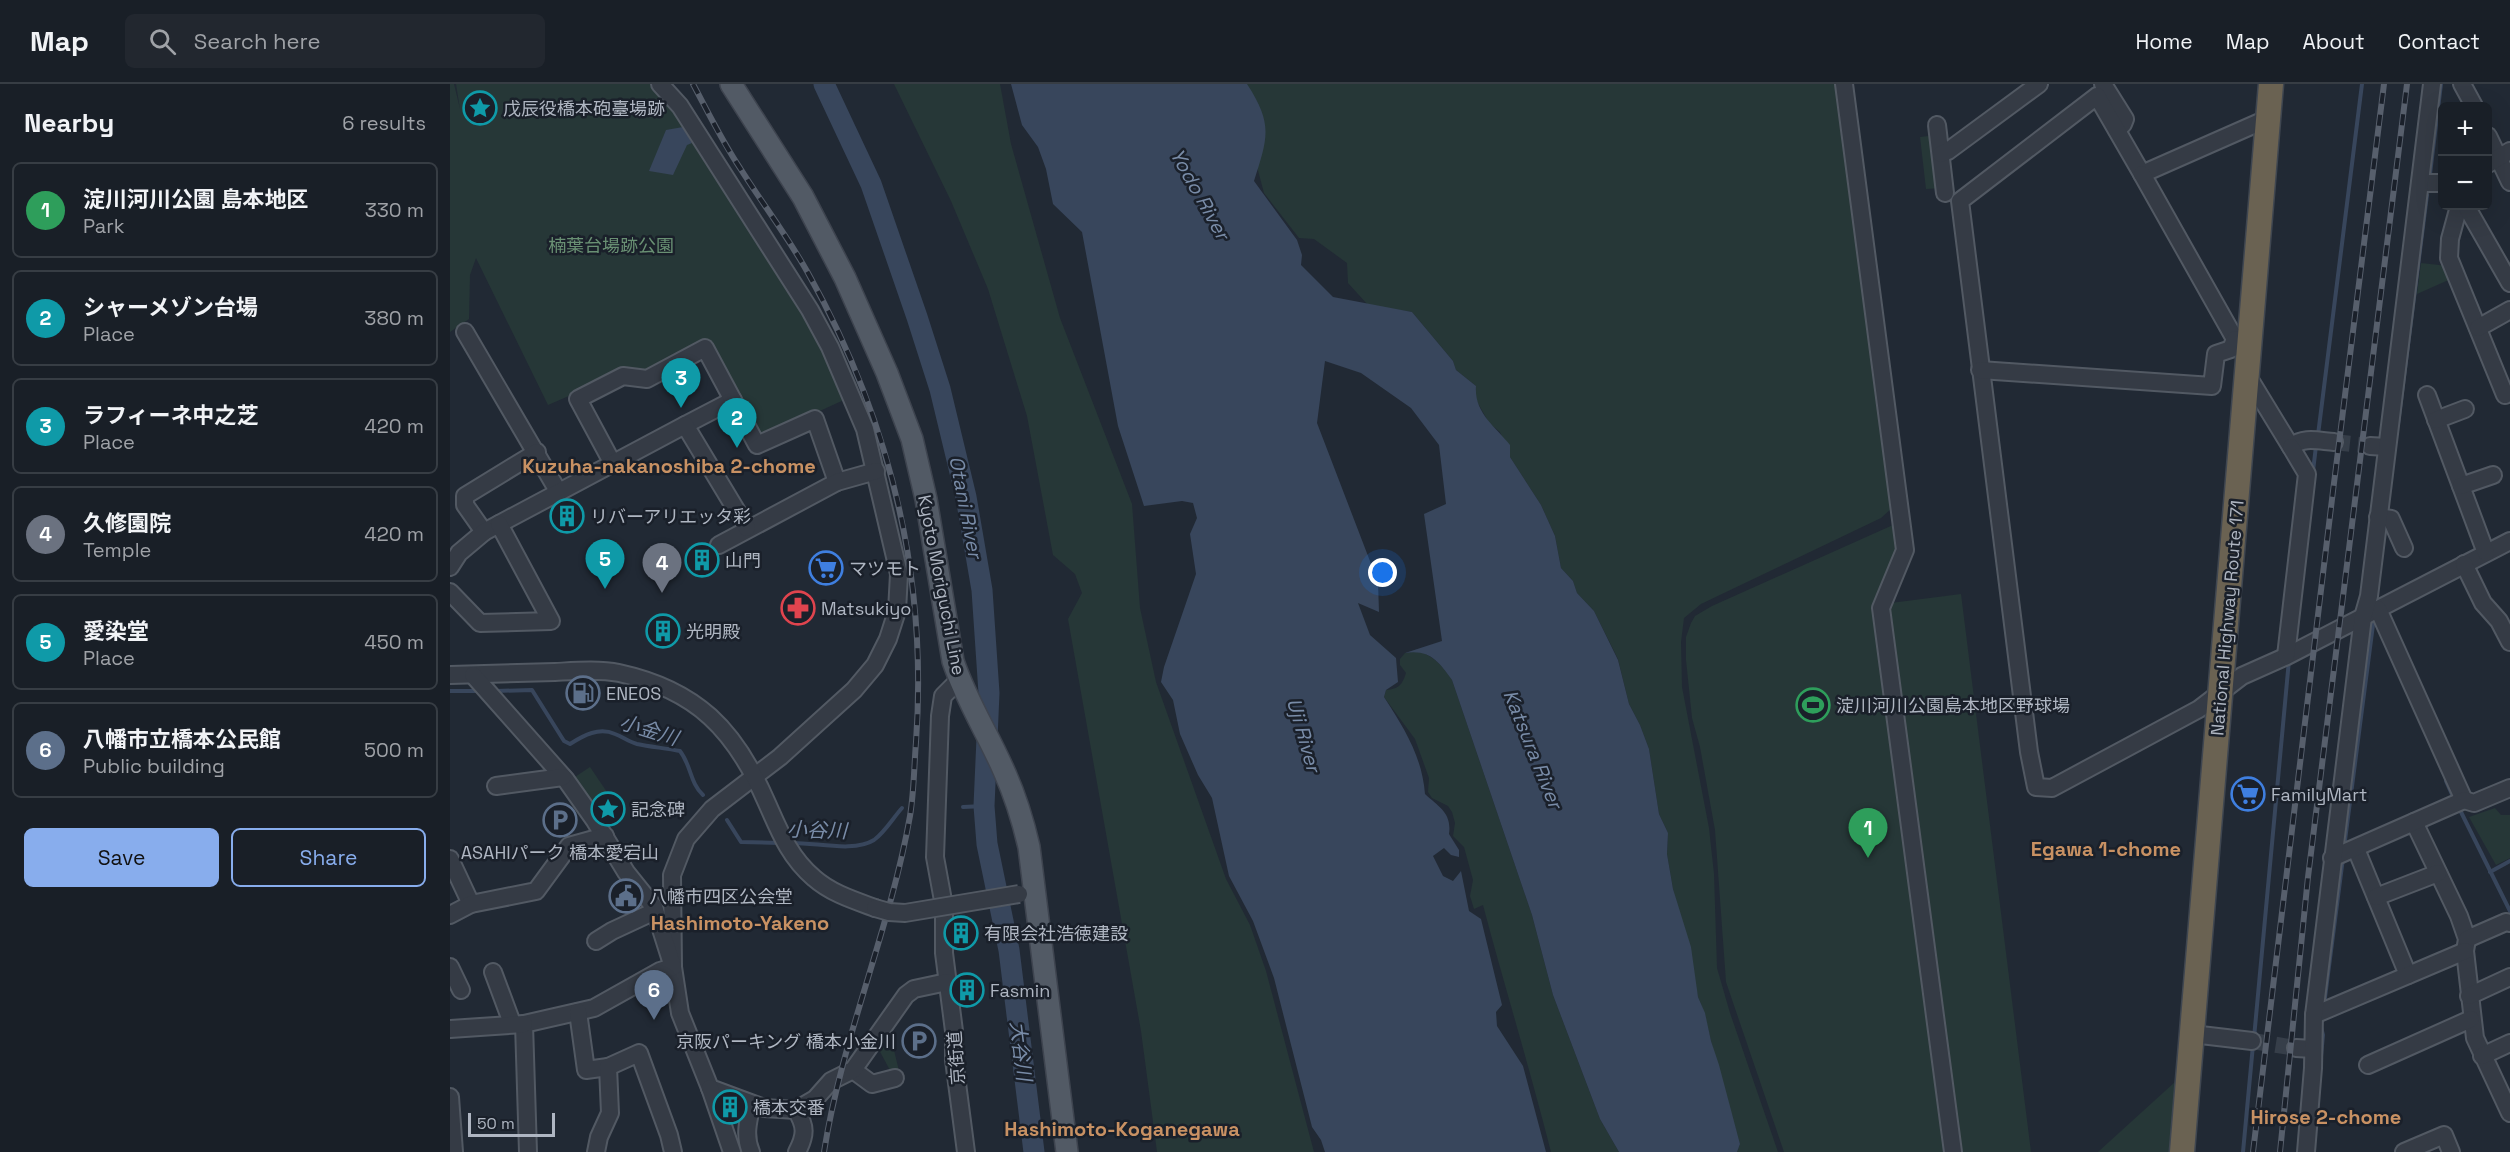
<!DOCTYPE html>
<html lang="en">
<head>
<meta charset="utf-8">
<style>
  :root { --surface:#191f27; --page:#22272f; --text:#f1f3f6; --muted:#9fa2a7; --line:#373d44; --accent:#88aded }
  body { margin:0; font-family:"Space Grotesk","Noto Sans JP",sans-serif; background:var(--page); color:var(--text) }
  .controls { position:absolute; right:18px; top:18px; display:grid; overflow:hidden; border-radius:9px; box-shadow:0 6px 24px #0002 }
  .controls button { width:54px; height:54px; display:grid; place-items:center; padding:0; border:0; border-bottom:2px solid var(--line); background:var(--surface); color:var(--text); font:30px sans-serif }
  .scale { position:absolute; left:18px; bottom:15px; width:87px; box-sizing:border-box; padding-left:6px; border:3px solid #afb6c2; border-top:0; font-size:16px; line-height:21px; white-space:nowrap; color:#afb6c2; -webkit-text-stroke:4px #1a202a; paint-order:stroke }
  .you { position:absolute; left:933px; top:489px; width:21px; height:21px; margin:-15px; border:4px solid #fff; border-radius:50%; background:#1a73e8; box-shadow:0 0 0 9px #1a73e833 }
  .badge { display:grid; place-items:center; width:39px; height:39px; border-radius:50%; background:var(--accent); color:#fff; font-size:20px; font-weight:700 }
  .pin { position:absolute; translate:-50% -50px; filter:drop-shadow(0 2px 3px #0008) }
  .pin::after { content:''; position:absolute; top:32px; width:21px; height:18px; background:inherit; clip-path:polygon(0 0,100% 0,50% 100%) }
  .list { margin:0; padding:0; list-style:none }
  h2 { display:flex; justify-content:space-between; align-items:center; height:78px; margin:0; padding:0 24px; font-size:26px }
  h2 small { font-size:20px; font-weight:400; color:var(--muted) }
  .list li { display:grid; grid-template-columns:39px 1fr auto; gap:18px; align-items:center; box-sizing:border-box; height:96px; margin:0 12px 12px; padding:0 12px; border:2px solid var(--line); border-radius:9px }
  .list b { display:block; font-size:22px; white-space:nowrap }
  .list p { margin:0; font-size:20px; white-space:nowrap; color:var(--muted) }
  .list em { font-size:20px; font-style:normal; color:var(--muted) }
  .actions { display:flex; gap:12px; padding:18px 24px }
  .actions a { flex:1; padding:14px 0; border:2px solid var(--accent); border-radius:9px; text-align:center; font-size:21px; color:var(--accent) }
  .actions .main { background:var(--accent); color:#111 }
  .icon { flex:none; width:33px; height:33px; fill:none; stroke:currentColor; stroke-width:2; stroke-linecap:round; stroke-linejoin:round }
  .map { position:relative; flex:none; width:2060px; height:1068px; overflow:hidden }
  header { display:flex; align-items:center; gap:36px; box-sizing:border-box; height:84px; padding:0 30px; background:var(--surface); border-bottom:2px solid var(--line) }
  header strong { font-size:28px }
  nav { display:flex; gap:33px; margin-inline-start:auto; font-size:21px }
  .search { width:420px; height:54px; background:var(--page); display:flex; align-items:center; gap:15px; box-sizing:border-box; padding:0 21px; border-radius:9px; color:var(--muted); font-size:22px }
  main { display:flex }
  aside { flex:1; background:var(--surface) }
  .map>svg:first-child { display:block }
</style>
</head>
<body>
<header>
<strong>Map</strong>
<div class="search"><svg class="icon" aria-label="search" viewBox="0 0 24 24"><circle cx="10" cy="10" r="6"/><path d="M15 15l6 6"/></svg>Search here</div>
<nav><a>Home</a><a>Map</a><a>About</a><a>Contact</a></nav>
</header>
<main>
<aside>
<h2>Nearby<small>6 results</small></h2>
<ul class="list">
<li><span class="badge" style="background:#2e9e5b">1</span><div><b>淀川河川公園 島本地区</b><p>Park</p></div><em>330 m</em></li>
<li><span class="badge" style="background:#0f9aa8">2</span><div><b>シャーメゾン台場</b><p>Place</p></div><em>380 m</em></li>
<li><span class="badge" style="background:#0f9aa8">3</span><div><b>ラフィーネ中之芝</b><p>Place</p></div><em>420 m</em></li>
<li><span class="badge" style="background:#6b7280">4</span><div><b>久修園院</b><p>Temple</p></div><em>420 m</em></li>
<li><span class="badge" style="background:#0f9aa8">5</span><div><b>愛染堂</b><p>Place</p></div><em>450 m</em></li>
<li><span class="badge" style="background:#5c6f8a">6</span><div><b>八幡市立橋本公民館</b><p>Public building</p></div><em>500 m</em></li>
</ul>
<div class="actions"><a class="main">Save</a><a>Share</a></div>
</aside>
<div class="map">
<svg width="2060" height="1068" viewBox="0 0 2060 1068">
  <rect width="100%" height="100%" fill="#212934"/>
  <g fill="#263737">
    <polygon points="0,0 4,0 10,25 6,0 201,0 208,4 364,245 396,315 315,352 307,348 258,256 194,290 172,289 98,321 26,174 20,191 19,235 0,248"/>
    <polygon points="444,0 550,0 561,60 610,234 682,420 690,524 706,598 776,795 800,841 816,887 864,1068 707,1068 691,947 618,535 632,509 625,490 603,471 577,332 538,205 501,117"/>
    <path d="M785,0H1387L1442,424L1431,434L1251,520L1234,534L1231,558L1232,603L1259,744L1264,790L1267,884L1280,929L1328,1068H1287L1290,1060C1280,1026 1270,991 1261,957C1257,941 1255,928 1248,913L1223,805L1217,770L1218,749L1209,730L1199,665L1190,641L1179,620L1168,575L1144,527L1127,509L1123,497L1111,484L1105,452L1091,421L1060,373L1050,348L1039,339L1034,330L1025,314L1026,302L1006,286L1003,277L962,228L918,221L898,199L897,179L864,155L849,154L814,109Z"/>
    <polygon points="1487,51 1493,104 1476,105 1470,53"/>
    <polygon points="1971,179 1998,182 2003,194 1967,210"/>
    <polygon points="1443,441 1446,443 1449,466 1429,506 1425,521 1511,510 1581,1068 1334,1068 1276,898 1265,746 1250,663 1242,634 1236,576 1236,553 1241,539 1245,532 1262,522"/>
    <path d="M968,567C985,573 992,581 1002,596L1082,831L1103,911L1150,1035L1169,1068H1101C1080,985 1055,904 1033,821L1024,825L1020,812L1023,796L1014,763L1003,752L1005,739L1002,728L998,722L982,714L978,708L979,694L965,655L934,613L936,606C949,605 952,601 956,589L950,581V575L955,569Z"/>
    <polygon points="140,683 161,714 143,726 122,695"/>
    <polygon points="2045,724 2051,731 2060,731 2060,774 2046,781 2019,733"/>
    <polygon points="435,954 443,962 449,987 442,990 428,964"/>
    <polygon points="1725,998 1720,1068 1648,1068"/>
  </g>
  <g fill="#38465c">
    <path d="M561,0H797C823,40 818,53 804,97L847,156L852,171L851,181L883,213L962,228L1003,277L1006,286L1026,302C1024,329 1045,342 1060,361V373L1091,421L1105,452L1111,484L1123,497L1127,509L1144,527L1168,576L1179,620L1190,641L1199,665L1209,730L1218,749L1217,770L1223,805L1241,863L1248,913L1255,929L1261,957L1269,981L1290,1060L1287,1068H1169L1150,1035L1103,911L1082,831L1002,596C989,578 980,565 955,569L992,557L974,430L996,420L989,361L961,324L911,289L875,277L867,339L928,498L929,528L908,519L920,551L946,574L948,598L936,606L934,613C954,644 972,672 975,710C989,723 1002,729 999,750L1009,766V773L1001,771L994,764L983,772L993,792L1003,797L1011,787L1019,827L1031,835L1052,921L1046,928L1047,942L1073,982L1096,1068H875L871,1056L862,1043L824,894L803,837L779,792L762,714L748,691L730,650L723,616L711,598L714,583L746,490L740,450L747,434L743,419L732,417L694,422L668,342L632,148L603,120L596,85L588,63L572,41Z"/>
    <polygon points="233,43 242,59 237,61 223,91 199,87 216,46"/>
  </g>
  <g fill="none" stroke-linecap="round" stroke-linejoin="round">
    <g stroke="#38465c" stroke-width="4">
      <polyline points="1980,90 1991,0"/>
      <polyline points="1948,340 1977,111"/>
      <polyline points="1868,351 1912,0"/>
      <polyline points="1863,387 1866,362"/>
      <polyline points="0,607 29,607"/>
      <path d="M46,607L82,606L114,657L120,660C134,651 149,643 165,650C173,653 179,658 187,660C201,663 215,664 230,667C241,681 240,699 253,711"/>
      <polyline points="1996,697 2004,715"/>
      <polyline points="513,723 534,722"/>
      <polyline points="2009,724 2060,827"/>
      <polyline points="277,736 291,758 330,759"/>
      <path d="M340,759C365,758 403,769 424,756C435,748 443,734 452,724"/>
      <polyline points="1894,764 1924,533"/>
      <polyline points="2040,788 2060,777"/>
      <polyline points="1874,921 1893,774"/>
      <polyline points="1871,943 1873,951 1871,972"/>
      <polyline points="1804,954 1839,576"/>
      <polyline points="1793,1068 1803,961"/>
    </g>
    <polyline stroke="#38465c" stroke-width="21" points="374,0 421,100 467,233 490,305 516,413 532,506 539,609 534,722 537,760 559,866 584,1068"/>
    <g stroke="#363e49" stroke-width="16" stroke-dasharray="16 8" stroke-linecap="butt">
      <polyline points="1884,358 1920,362"/>
      <polyline points="1802,957 1846,964"/>
    </g>
    <defs>
      <g id="minor">
        <path d="M210,0L230,22L360,226L380,263L415,345L449,490L447,527L438,555L425,581L404,606L330,673L262,725L236,755L222,791L223,883L230,929L260,1004L314,1024L346,1026C356,1042 356,1051 347,1068"/>
        <polyline points="1394,0 1455,466 1431,524 1503,1068"/>
        <polyline points="1653,0 1675,35 1673,40 1667,46"/>
        <polyline points="2012,0 2024,22"/>
        <polyline points="1819,34 1692,90 1647,12 1510,117 1579,668 1586,703 1602,704 1749,625 1792,592 1837,572 2060,457"/>
        <polyline points="1487,41 1495,109"/>
        <polyline points="2038,52 2060,98"/>
        <polyline points="1491,70 1498,67 1589,0"/>
        <polyline points="2038,80 2060,67"/>
        <polyline points="1692,90 1785,255 1796,256"/>
        <polyline points="1970,99 1992,99"/>
        <polyline points="2009,122 2000,155 1999,174 2055,311"/>
        <polyline points="2016,122 2060,199"/>
        <polyline points="2028,244 2060,226"/>
        <polyline points="15,248 108,407"/>
        <polyline points="1530,286 1762,302 1766,270 1781,265 1785,255"/>
        <path d="M1797,291L1841,363C1853,352 1869,357 1884,358"/>
        <polyline points="1977,311 2036,469"/>
        <polyline points="1986,336 2015,325"/>
        <polyline points="235,341 283,316"/>
        <polyline points="1920,362 1937,363"/>
        <polyline points="163,380 128,315 173,292 197,295 255,264 307,361 365,335 387,398"/>
        <polyline points="2011,402 2043,391"/>
        <polyline points="1928,433 1941,435 1954,464"/>
        <polyline points="34,448 15,421 15,412 87,368"/>
        <polyline points="269,461 387,398 426,387"/>
        <polyline points="2014,480 2033,519 2049,537 2060,558"/>
        <polyline points="0,483 9,469 34,448 235,341 297,444"/>
        <polyline points="0,508 30,539 101,537 49,440"/>
        <polyline points="1928,525 2014,716"/>
        <polyline points="1836,572 1857,390 1841,363"/>
        <path d="M0,591C35,590 70,589 105,588C125,587 149,585 169,589C247,606 285,646 316,717C329,746 339,773 364,794C381,809 403,816 425,824"/>
        <polyline points="23,591 116,696 145,737 176,788 204,823 223,883 210,887 144,924 74,940 78,1068"/>
        <polyline points="509,596 493,612 490,632 485,773 494,822 494,869 504,947 504,976 516,1068"/>
        <polyline points="46,702 113,693"/>
        <polyline points="1964,738 2009,832 2017,855 2015,867 2025,954 2060,1029"/>
        <polyline points="1906,765 1958,891"/>
        <polyline points="1882,774 2014,716 2024,719 2060,704"/>
        <polyline points="0,775 21,820"/>
        <polyline points="1926,813 1988,789"/>
        <polyline points="0,831 21,820 86,807 119,762 155,752"/>
        <polyline points="2017,855 2056,838 2060,839"/>
        <polyline points="146,857 162,847 205,827"/>
        <polyline points="0,883 11,906"/>
        <polyline points="43,888 62,939"/>
        <polyline points="2019,912 2060,893"/>
        <polyline points="128,928 136,986 158,983"/>
        <polyline points="1864,931 2015,867"/>
        <polyline points="0,945 74,940"/>
        <polyline points="1742,950 1802,957"/>
        <polyline points="1846,964 1863,965"/>
        <polyline points="2032,972 2060,959"/>
        <polyline points="1918,981 2021,935"/>
        <polyline points="403,986 422,1000 445,994"/>
        <polyline points="260,1004 282,1068"/>
        <polyline points="0,1013 4,1068"/>
        <polyline points="346,1026 365,1015 381,997 403,986 456,911 464,905 497,898"/>
        <polyline points="146,1068 149,1053 160,1029 158,983 189,969 219,1051 223,1068"/>
        <path d="M301,1068C294,1052 298,1037 302,1020"/>
        <polyline points="1856,1068 1863,984 1864,931 1913,533 1919,512 1982,0"/>
        <polyline points="1954,1068 1994,1051 2001,1068"/>
      </g>
      <path id="major" d="M281,0L353,113L395,194L437,289L462,355L476,415L503,577C516,616 538,650 554,687C565,711 573,737 579,763L617,1068"/>
      <polyline id="highway" points="1732,1068 1821,0"/>
    </defs>
    <use href="#minor" stroke="#525963" stroke-width="20"/>
    <use href="#major" stroke="#3e444f" stroke-width="24"/>
    <use href="#highway" stroke="#3f4650" stroke-width="27"/>
    <use href="#minor" stroke="#353b45" stroke-width="16"/>
    <use href="#major" stroke="#525a65" stroke-width="21"/>
    <use href="#highway" stroke="#6a6252" stroke-width="24"/>
    <defs>
      <g id="rail">
        <path d="M243,0C258,28 272,57 290,84C312,119 338,153 358,189C440,336 478,490 466,658C464,683 464,708 460,732C440,846 392,953 374,1068"/>
        <polyline points="1803,1068 1883,407 1934,0"/>
        <polyline points="1830,1068 1858,793 1957,0"/>
      </g>
    </defs>
    <use href="#rail" stroke="#575f6c" stroke-width="6"/>
    <use href="#rail" stroke="#1a202a" stroke-width="4" stroke-dasharray="11" stroke-linecap="butt"/>
    <defs>
      <polyline id="minor-bridge" points="425,824 439,828 455,829 569,810"/>
    </defs>
    <use href="#minor-bridge" stroke="#525963" stroke-width="20" stroke-linecap="butt"/>
    <use href="#minor-bridge" stroke="#353b45" stroke-width="16"/>
  </g>
  <defs>
    <symbol id="sight-ring" viewBox="-11 -11 22 22"><circle r="9.5" fill="#1a202a" stroke="#0f9aa8" stroke-width="1.5"/><path d="M0-6L1.8-2.2L6-1.7L2.9 1.2L3.7 5.4L0 3.3L-3.7 5.4L-2.9 1.2L-6-1.7L-1.8-2.2Z" fill="#0f9aa8"/></symbol>
    <symbol id="building-ring" viewBox="-11 -11 22 22"><circle r="9.5" fill="#1a202a" stroke="#0f9aa8" stroke-width="1.5"/><path d="M-4-6H4V6H1V3H-1V6H-4ZM-2.5-4.3h1.7v1.8h-1.7ZM.8-4.3h1.7v1.8H.8ZM-2.5-1h1.7V.8h-1.7ZM.8-1h1.7V.8H.8Z" fill="#0f9aa8"/></symbol>
    <symbol id="supermarket-ring" viewBox="-11 -11 22 22"><circle r="9.5" fill="#1a202a" stroke="#3f7fe0" stroke-width="1.5"/><path d="M-6-5.5h2.5l.6 2H6L4.5 2H-2.5L-4.4-4H-6ZM-1.5 3.2a1.3 1.3 0 1 0 .1 0ZM3 3.2a1.3 1.3 0 1 0 .1 0Z" fill="#3f7fe0"/></symbol>
    <symbol id="pharmacy-ring" viewBox="-11 -11 22 22"><circle r="9.5" fill="#1a202a" stroke="#e0444e" stroke-width="1.5"/><path d="M-2-6h4v4h4v4h-4v4h-4v-4h-4v-4h4Z" fill="#e0444e"/></symbol>
    <symbol id="fuel-ring" viewBox="-11 -11 22 22"><circle r="9.5" fill="#1a202a" stroke="#5c6f8a" stroke-width="1.5"/><path d="M-5.5-6h7V0h2V4h1.3V-2.5L3-4.5l.8-.8L6-3V5H2.5V1h-1V6h-7ZM-4.2-4.7v3.2H.2V-4.7Z" fill="#5c6f8a"/></symbol>
    <symbol id="stadium-ring" viewBox="-11 -11 22 22"><circle r="9.5" fill="#1a202a" stroke="#2e9e5b" stroke-width="1.5"/><path d="M0-5a6.5 5 0 1 0 0 10a6.5 5 0 1 0 0-10ZM-3.5-1.8h7v3.6h-7Z" fill="#2e9e5b"/></symbol>
    <symbol id="parking-ring" viewBox="-11 -11 22 22"><circle r="9.5" fill="#1a202a" stroke="#5c6f8a" stroke-width="1.5"/><path d="M-3.5-5.5H1a3.5 3.5 0 0 1 0 7H-1V5.5H-3.5ZM-1-3.4V-.6H.8a1.4 1.4 0 0 0 0-2.8Z" fill="#5c6f8a"/></symbol>
    <symbol id="civic-ring" viewBox="-11 -11 22 22"><circle r="9.5" fill="#1a202a" stroke="#5c6f8a" stroke-width="1.5"/><path d="M-.6-6.5H3V-4.5H.6V-3L4-1V1h2V6H-6V1h2V-1L-.6-3ZM-1.2 2.5V6h2.4V2.5Z" fill="#5c6f8a"/></symbol>
  </defs>
  <g fill-rule="evenodd">
    <use href="#sight-ring" x="11" y="5" width="38" height="38"/>
    <use href="#building-ring" x="98" y="413" width="38" height="38"/>
    <use href="#building-ring" x="233" y="457" width="38" height="38"/>
    <use href="#supermarket-ring" x="357" y="465" width="38" height="38"/>
    <use href="#pharmacy-ring" x="329" y="505" width="38" height="38"/>
    <use href="#building-ring" x="194" y="528" width="38" height="38"/>
    <use href="#fuel-ring" x="114" y="590" width="38" height="38"/>
    <use href="#stadium-ring" x="1344" y="602" width="38" height="38"/>
    <use href="#supermarket-ring" x="1779" y="691" width="38" height="38"/>
    <use href="#sight-ring" x="139" y="706" width="38" height="38"/>
    <use href="#parking-ring" x="91" y="717" width="38" height="38"/>
    <use href="#civic-ring" x="157" y="793" width="38" height="38"/>
    <use href="#building-ring" x="492" y="830" width="38" height="38"/>
    <use href="#building-ring" x="498" y="887" width="38" height="38"/>
    <use href="#parking-ring" x="450" y="938" width="38" height="38"/>
    <use href="#building-ring" x="261" y="1004" width="38" height="38"/>
  </g>
  <g text-anchor="middle" dominant-baseline="central" stroke-width="5" stroke-linejoin="round" paint-order="stroke">
    <g font-size="18" fill="#afb6c2" stroke="#1a202a" text-anchor="start">
      <text x="53" y="24">戊辰役橋本砲臺場跡</text>
      <text x="140" y="432">リバーアリエッタ彩</text>
      <text x="275" y="476">山門</text>
      <text x="399" y="484">マツモト</text>
      <text x="371" y="524">Matsukiyo</text>
      <text x="236" y="547">光明殿</text>
      <text x="156" y="609">ENEOS</text>
      <text x="1386" y="621">淀川河川公園島本地区野球場</text>
      <text x="1821" y="710">FamilyMart</text>
      <text x="181" y="725">記念碑</text>
      <text x="110" y="768" text-anchor="middle">ASAHIパーク 橋本愛宕山</text>
      <text x="199" y="812">八幡市四区公会堂</text>
      <text x="534" y="849">有限会社浩徳建設</text>
      <text x="540" y="906">Fasmin</text>
      <text x="446" y="957" text-anchor="end">京阪パーキング 橋本小金川</text>
      <text x="303" y="1023">橋本交番</text>
    </g>
    <g font-size="18" fill="#699073" stroke="#1a202a">
      <text x="161" y="161">楠葉台場跡公園</text>
    </g>
    <g font-size="18" fill="#afb6c2" stroke="#1a202a">
      <text transform="translate(492 501) rotate(79)">Kyoto Moriguchi Line</text>
      <text transform="translate(1777 534) rotate(-85)">National Highway Route 171</text>
      <text transform="translate(506 974) rotate(-94)">京街道</text>
    </g>
    <g font-size="20" font-style="italic" fill="#798ca8" stroke="#1a202a">
      <text transform="translate(750 110) rotate(61)">Yodo River</text>
      <text transform="translate(516 423) rotate(79)">Otani River</text>
      <text transform="translate(199 646) rotate(17)">小金川</text>
      <text transform="translate(854 651) rotate(74)">Uji River</text>
      <text transform="translate(1083 665) rotate(68)">Katsura River</text>
      <text transform="translate(367 746) rotate(2)">小谷川</text>
      <text transform="translate(571 967) rotate(83)">大谷川</text>
    </g>
    <g font-size="20" font-weight="bold" fill="#c89163" stroke="#1a202a">
      <text x="219" y="382">Kuzuha-nakanoshiba 2-chome</text>
      <text x="1656" y="765">Egawa 1-chome</text>
      <text x="290" y="839">Hashimoto-Yakeno</text>
      <text x="1876" y="1033">Hirose 2-chome</text>
      <text x="672" y="1045">Hashimoto-Koganegawa</text>
    </g>
  </g>
</svg>
<div class="controls">
<button>+</button>
<button>−</button>
</div>
<div class="scale">50 m</div>
<div class="you"></div>
<div class="pin badge" style="left:1418px;top:774px;background:#2e9e5b">1</div>
<div class="pin badge" style="left:287px;top:364px;background:#0f9aa8">2</div>
<div class="pin badge" style="left:231px;top:324px;background:#0f9aa8">3</div>
<div class="pin badge" style="left:212px;top:509px;background:#6b7280">4</div>
<div class="pin badge" style="left:155px;top:505px;background:#0f9aa8">5</div>
<div class="pin badge" style="left:204px;top:936px;background:#5c6f8a">6</div>
</div>
</main>
</body>
</html>
